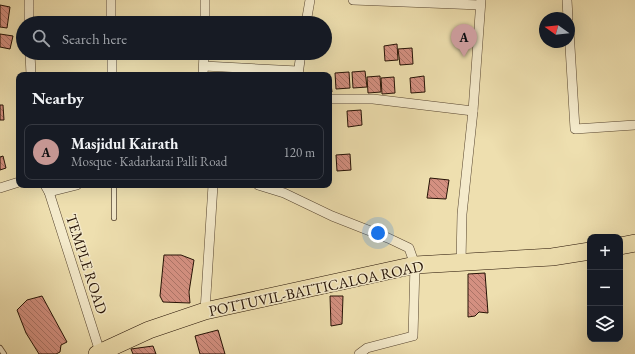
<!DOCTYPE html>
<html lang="en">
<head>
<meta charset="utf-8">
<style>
  :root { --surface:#171b24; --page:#20242c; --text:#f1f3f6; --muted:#9ea1a6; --line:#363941; --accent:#c59692 }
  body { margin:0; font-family:"EB Garamond",serif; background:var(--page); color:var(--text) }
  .controls { position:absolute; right:12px; bottom:12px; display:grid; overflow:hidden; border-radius:8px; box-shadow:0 4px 16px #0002 }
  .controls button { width:36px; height:36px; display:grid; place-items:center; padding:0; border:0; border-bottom:1px solid var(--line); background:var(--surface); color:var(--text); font:20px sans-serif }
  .compass { position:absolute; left:539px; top:12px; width:36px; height:36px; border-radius:50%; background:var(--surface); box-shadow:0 4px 16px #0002; rotate:285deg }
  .you { position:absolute; left:378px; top:233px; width:14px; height:14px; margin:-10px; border:3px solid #fff; border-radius:50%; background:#1a73e8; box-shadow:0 0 0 6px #1a73e833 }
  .badge { display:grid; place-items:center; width:26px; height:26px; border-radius:50%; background:var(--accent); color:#111; font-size:13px; font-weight:700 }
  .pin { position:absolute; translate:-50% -33px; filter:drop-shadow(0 1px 2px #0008) }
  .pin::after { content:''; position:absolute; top:21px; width:14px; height:12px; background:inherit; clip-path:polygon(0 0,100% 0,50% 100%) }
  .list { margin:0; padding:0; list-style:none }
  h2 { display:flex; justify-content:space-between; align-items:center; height:52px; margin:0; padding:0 16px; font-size:17px }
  h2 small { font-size:13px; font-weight:400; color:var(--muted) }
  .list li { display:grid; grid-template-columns:26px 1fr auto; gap:12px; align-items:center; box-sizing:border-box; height:56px; margin:0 8px 8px; padding:0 8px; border:1px solid var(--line); border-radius:8px }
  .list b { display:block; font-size:15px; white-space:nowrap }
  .list p { margin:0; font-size:13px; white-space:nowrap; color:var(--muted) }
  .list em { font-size:13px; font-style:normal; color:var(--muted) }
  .icon { flex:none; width:22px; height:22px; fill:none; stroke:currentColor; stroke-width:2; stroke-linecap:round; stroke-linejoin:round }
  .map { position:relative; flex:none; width:635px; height:354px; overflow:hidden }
  .search { position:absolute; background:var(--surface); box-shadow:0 4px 16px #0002; left:16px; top:16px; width:316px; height:44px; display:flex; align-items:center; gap:10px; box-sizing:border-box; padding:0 14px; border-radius:22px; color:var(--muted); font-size:15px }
  .panel { position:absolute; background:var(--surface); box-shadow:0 4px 16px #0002; left:16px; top:72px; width:316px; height:116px; border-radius:8px }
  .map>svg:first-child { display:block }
</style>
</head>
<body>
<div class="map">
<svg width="635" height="354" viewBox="0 0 635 354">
  <defs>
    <pattern id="building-back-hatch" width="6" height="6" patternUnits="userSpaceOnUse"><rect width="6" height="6" fill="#d49081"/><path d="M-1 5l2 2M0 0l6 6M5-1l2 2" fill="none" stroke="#ac7467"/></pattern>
  </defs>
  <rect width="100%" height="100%" fill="#eedfaf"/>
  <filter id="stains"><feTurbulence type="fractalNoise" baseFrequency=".005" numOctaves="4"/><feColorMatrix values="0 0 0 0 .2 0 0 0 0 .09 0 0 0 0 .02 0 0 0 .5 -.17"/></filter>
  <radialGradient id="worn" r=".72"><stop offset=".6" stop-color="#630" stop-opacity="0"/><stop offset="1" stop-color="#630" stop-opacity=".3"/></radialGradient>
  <g fill="url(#building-back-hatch)" stroke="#241104">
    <polygon points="0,5 10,7 7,28 0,27"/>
    <polygon points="0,34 13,36 10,49 0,47"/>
    <polygon points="397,44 398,60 385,61 384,46"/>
    <polygon points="412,48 413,64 400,65 398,49"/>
    <polygon points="365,71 367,87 353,88 352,72"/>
    <polygon points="349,72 350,88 336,89 335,73"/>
    <polygon points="330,76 332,92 329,93 329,77"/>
    <polygon points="380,76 381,92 368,93 367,77"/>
    <polygon points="424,76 425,92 411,93 410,78"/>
    <polygon points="394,77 395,93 382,94 381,78"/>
    <polygon points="0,105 3,105 4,120 0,120"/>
    <polygon points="361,110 362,125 348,127 347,111"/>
    <polygon points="350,154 351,170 337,171 336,155"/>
    <polygon points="3,156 6,168 0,170 0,157"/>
    <polygon points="430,178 449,180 446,199 427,198"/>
    <polygon points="164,255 181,255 194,260 189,292 190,303 163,302 160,296"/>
    <polygon points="485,273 488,313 479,312 475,316 468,317 468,274"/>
    <polygon points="42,296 67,342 61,345 60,352 56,354 39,354 26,333 17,310 27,300"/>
    <polygon points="330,296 343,296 342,324 331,326"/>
    <polygon points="218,330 225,354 200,354 195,336"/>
    <polygon points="153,346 156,354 133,354 131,349"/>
  </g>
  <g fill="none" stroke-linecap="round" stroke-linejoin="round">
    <defs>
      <g id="lane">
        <polyline points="114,218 114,185"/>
        <polyline points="0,348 4,354"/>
      </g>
      <g id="street">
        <polyline points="29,0 29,23"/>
        <polyline points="111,0 111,23"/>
        <polyline points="353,0 480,5"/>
        <polyline points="567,0 568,18"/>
        <polyline points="205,23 205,0"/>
        <polyline points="306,23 310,0"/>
        <polyline points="569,30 575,129 635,125"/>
        <polyline points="30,53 31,75"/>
        <polyline points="112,53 112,75"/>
        <polyline points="204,66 298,71"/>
        <polyline points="203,75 204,53"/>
        <polyline points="298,75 301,53"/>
        <polyline points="329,99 373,99 473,111"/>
        <polyline points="45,185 49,192 100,352"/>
        <polyline points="258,185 284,193 332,216 388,238 409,248 415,265 413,336 367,348 359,354"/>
        <polyline points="0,188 19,182"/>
        <polyline points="49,192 77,185"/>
        <polyline points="461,262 462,214 473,111 481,0"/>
        <polyline points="205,311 213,185"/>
      </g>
      <g id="highway">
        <polyline points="620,246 635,243"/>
        <polyline points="97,354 149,330 205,311 415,265 552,257 590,251"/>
      </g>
    </defs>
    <use href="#lane" stroke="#56442f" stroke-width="6"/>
    <use href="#street" stroke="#56442f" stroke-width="10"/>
    <use href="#highway" stroke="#241104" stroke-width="18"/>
    <use href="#lane" stroke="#f4eacb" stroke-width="4.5"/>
    <use href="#street" stroke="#f4eacb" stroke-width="9"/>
    <use href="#highway" stroke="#eedfaf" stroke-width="17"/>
  </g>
  <g text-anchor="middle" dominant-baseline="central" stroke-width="3" stroke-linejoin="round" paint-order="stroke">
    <g font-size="15" fill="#241104" stroke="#f4eacb">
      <text transform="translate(87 264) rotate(72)">TEMPLE ROAD</text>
      <text transform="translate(316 288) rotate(-12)">POTTUVIL-BATTICALOA ROAD</text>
    </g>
  </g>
  <rect width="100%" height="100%" filter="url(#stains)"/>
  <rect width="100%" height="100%" fill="url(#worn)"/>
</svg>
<div class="controls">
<button>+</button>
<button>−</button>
<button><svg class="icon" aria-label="layers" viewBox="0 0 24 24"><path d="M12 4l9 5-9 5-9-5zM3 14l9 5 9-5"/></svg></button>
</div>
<svg class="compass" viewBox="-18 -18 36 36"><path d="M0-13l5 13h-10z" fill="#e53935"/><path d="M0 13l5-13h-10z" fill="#9ea1a6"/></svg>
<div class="you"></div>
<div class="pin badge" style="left:464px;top:57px">A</div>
<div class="search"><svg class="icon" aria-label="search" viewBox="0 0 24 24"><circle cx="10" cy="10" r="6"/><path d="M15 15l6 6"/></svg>Search here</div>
<section class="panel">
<h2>Nearby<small></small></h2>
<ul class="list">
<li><span class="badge">A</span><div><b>Masjidul Kairath</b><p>Mosque · Kadarkarai Palli Road</p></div><em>120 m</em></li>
</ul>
</section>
</div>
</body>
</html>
